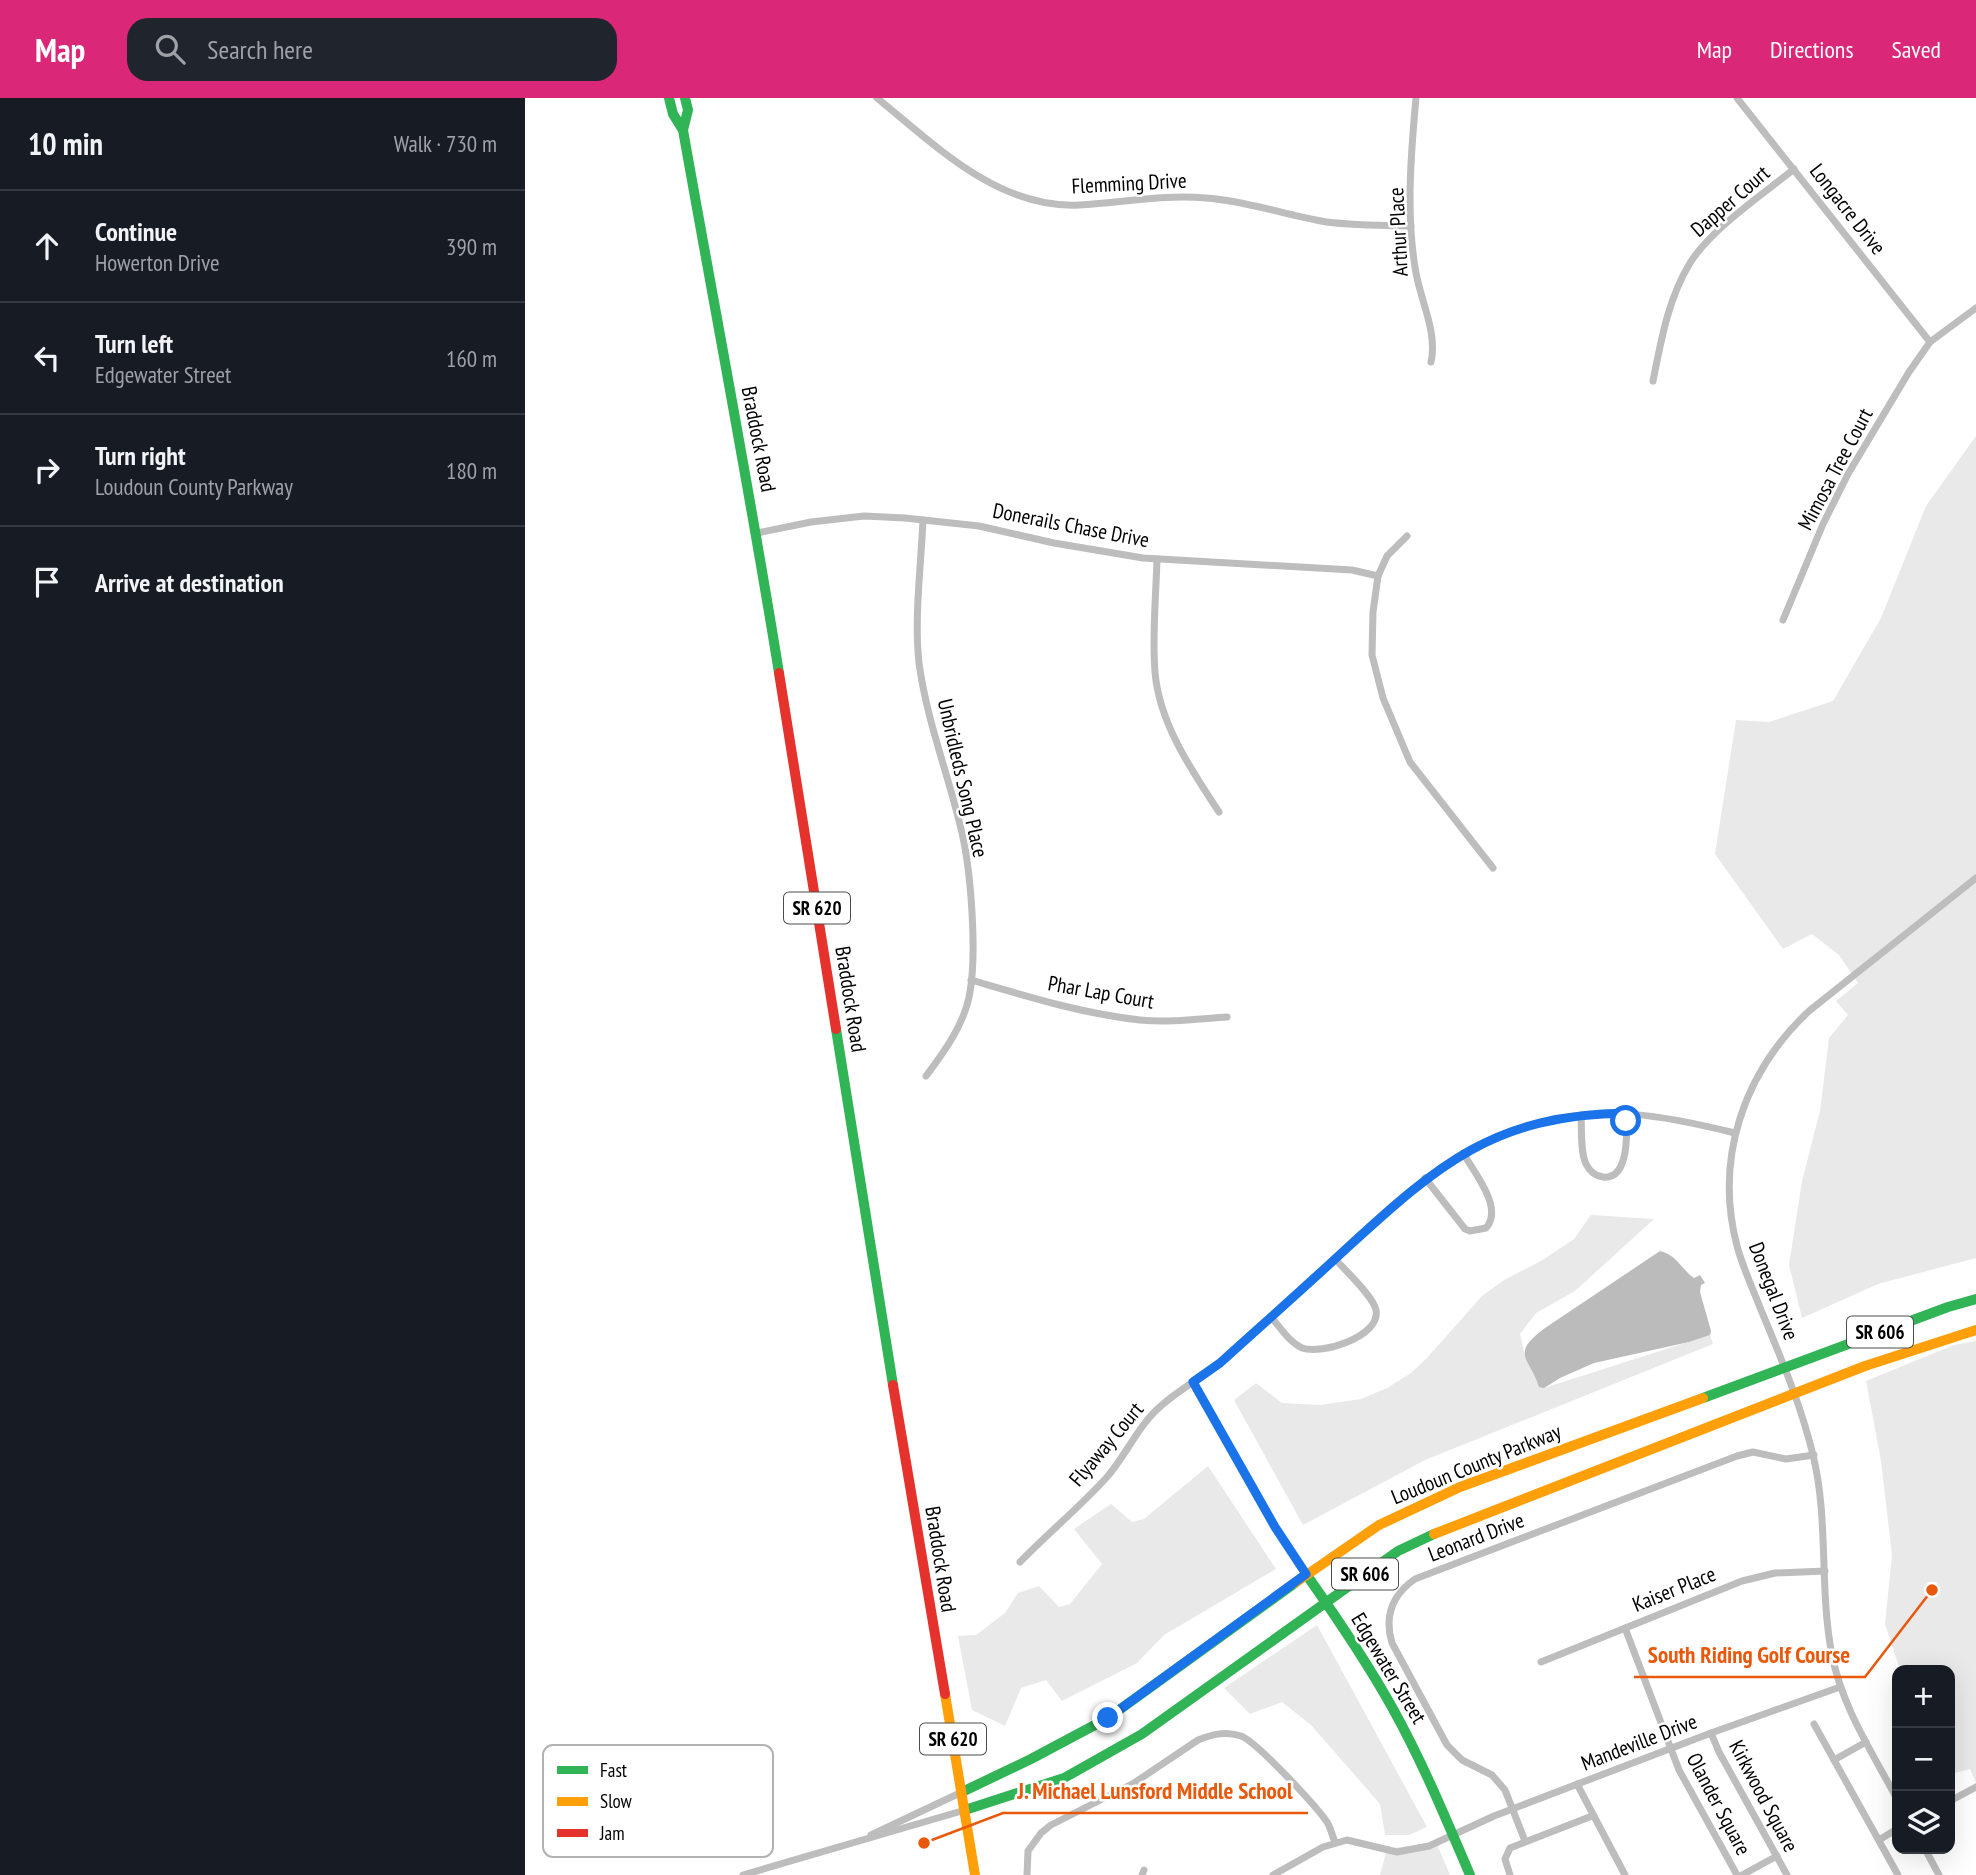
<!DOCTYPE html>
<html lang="en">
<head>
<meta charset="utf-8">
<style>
  :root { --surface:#171b24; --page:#20242c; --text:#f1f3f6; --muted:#9ea1a6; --line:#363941; --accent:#db2777 }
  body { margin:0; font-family:"PT Sans Narrow",sans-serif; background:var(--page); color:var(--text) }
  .controls { position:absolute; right:21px; bottom:21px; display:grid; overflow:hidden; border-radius:14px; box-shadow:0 7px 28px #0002 }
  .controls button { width:63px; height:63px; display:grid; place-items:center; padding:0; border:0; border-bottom:2px solid var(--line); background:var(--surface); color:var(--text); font:35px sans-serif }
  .stop { position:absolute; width:21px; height:21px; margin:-16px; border:5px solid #1a73e8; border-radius:50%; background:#fff }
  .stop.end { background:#1a73e8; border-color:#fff; box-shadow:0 2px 7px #0008 }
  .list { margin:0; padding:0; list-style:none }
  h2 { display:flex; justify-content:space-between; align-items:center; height:91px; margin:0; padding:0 28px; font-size:30px }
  h2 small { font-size:23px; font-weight:400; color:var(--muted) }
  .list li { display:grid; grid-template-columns:46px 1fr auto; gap:21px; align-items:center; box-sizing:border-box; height:112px; padding:0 28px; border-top:2px solid var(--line) }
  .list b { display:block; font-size:26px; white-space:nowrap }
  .list p { margin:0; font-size:23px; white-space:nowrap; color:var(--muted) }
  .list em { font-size:23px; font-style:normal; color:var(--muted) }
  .icon { flex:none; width:38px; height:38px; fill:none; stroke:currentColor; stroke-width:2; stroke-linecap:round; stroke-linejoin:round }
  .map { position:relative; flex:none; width:1451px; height:1777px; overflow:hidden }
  header { display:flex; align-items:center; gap:42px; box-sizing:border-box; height:98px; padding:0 35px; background:var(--accent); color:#fff }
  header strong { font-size:33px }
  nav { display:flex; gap:38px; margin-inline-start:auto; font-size:24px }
  .search { width:490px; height:63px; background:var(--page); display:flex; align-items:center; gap:18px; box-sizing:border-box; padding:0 24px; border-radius:21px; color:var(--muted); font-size:26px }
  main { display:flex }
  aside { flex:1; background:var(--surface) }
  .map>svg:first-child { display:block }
</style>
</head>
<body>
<header>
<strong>Map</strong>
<div class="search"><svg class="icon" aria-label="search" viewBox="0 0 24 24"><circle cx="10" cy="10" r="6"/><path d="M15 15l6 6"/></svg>Search here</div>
<nav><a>Map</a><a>Directions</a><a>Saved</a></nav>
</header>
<main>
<aside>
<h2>10 min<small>Walk · 730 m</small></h2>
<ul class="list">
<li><svg class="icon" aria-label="ahead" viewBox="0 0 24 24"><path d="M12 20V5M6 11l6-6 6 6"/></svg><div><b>Continue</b><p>Howerton Drive</p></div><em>390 m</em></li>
<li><svg class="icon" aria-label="left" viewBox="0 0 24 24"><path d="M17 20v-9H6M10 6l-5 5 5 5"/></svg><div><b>Turn left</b><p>Edgewater Street</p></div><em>160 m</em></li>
<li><svg class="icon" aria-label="right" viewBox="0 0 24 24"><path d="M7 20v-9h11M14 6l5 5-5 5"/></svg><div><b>Turn right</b><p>Loudoun County Parkway</p></div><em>180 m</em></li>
<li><svg class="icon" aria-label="arrive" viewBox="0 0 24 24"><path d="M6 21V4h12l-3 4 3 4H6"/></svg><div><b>Arrive at destination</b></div></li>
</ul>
</aside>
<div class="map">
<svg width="1451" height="1777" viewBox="0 0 1451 1777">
  <rect width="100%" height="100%" fill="#fff"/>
  <g fill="#e9e9e9">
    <polygon points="1451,338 1451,1160 1353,1186 1277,1220 1264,1167 1277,1083 1295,1013 1304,940 1323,917 1311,903 1333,885 1314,857 1287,836 1258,851 1190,756 1211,622 1244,624 1308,603 1356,520 1401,408"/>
    <polygon points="1066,1117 1129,1121 1050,1193 1011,1215 995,1236 999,1254 1019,1290 1185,1237 1188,1246 900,1362 778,1427 709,1302 731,1285 757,1305 795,1307 836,1301 862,1290 886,1275 901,1261 957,1198 979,1182 1016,1163 1049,1141"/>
    <polygon points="1451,1243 1451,1685 1445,1671 1426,1676 1425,1674 1425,1572 1375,1572 1360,1526 1367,1457 1356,1363 1341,1283 1429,1247"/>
    <polygon points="683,1368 751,1471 639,1537 612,1565 537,1603 521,1582 496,1590 480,1628 447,1612 433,1538 451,1537 480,1515 493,1495 514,1488 534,1509 545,1506 577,1466 549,1431 586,1406 607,1424 619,1421"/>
    <polygon points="792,1527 902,1729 884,1737 860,1737 855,1706 786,1627 757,1604 725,1616 699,1590"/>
    <polygon points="911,1744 925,1777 855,1777 862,1751"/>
  </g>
  <path fill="#bbb" d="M1135,1153C1152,1157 1156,1171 1169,1180L1175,1177L1180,1185L1176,1187L1175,1194L1186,1233L1185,1237L1164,1244L1069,1265L1035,1280L1019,1290L1014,1289C1005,1259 984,1257 1020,1230Z"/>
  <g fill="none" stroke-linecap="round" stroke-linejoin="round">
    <g stroke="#bdbdbd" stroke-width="7">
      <path d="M352,0C410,47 473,111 554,107C598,105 637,96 681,100C721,103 758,116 796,123C825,128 857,127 886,128"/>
      <path d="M891,0C886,55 881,114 890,169C894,200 913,233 906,264"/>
      <polyline points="1212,0 1405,244"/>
      <path d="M1128,283C1136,243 1143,201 1165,165C1186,131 1237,97 1269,71"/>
      <path d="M398,422C396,468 389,520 394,565C402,624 424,678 437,735C446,775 452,853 445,894C440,925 420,953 401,978"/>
      <polyline points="232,435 286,424 339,418 380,420 454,428 529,445 618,460 827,472 853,478"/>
      <polyline points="882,438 862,458 853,478 848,514 847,557 858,600 885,664 968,770"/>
      <path d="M632,461C631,498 627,536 630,574C634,625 667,673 694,714"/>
      <polyline points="1258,522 1298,426 1323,376 1384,274 1405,244 1451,210"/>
      <path d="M446,882C501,898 558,916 615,922C644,925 673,921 702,919"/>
      <path d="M1056,1017C1057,1031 1055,1053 1061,1066C1064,1072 1070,1078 1078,1079C1105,1082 1102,1032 1101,1015"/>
      <path d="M900,1080L940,1131L945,1133L961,1130C979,1110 949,1074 938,1055"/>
      <path d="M746,1219C755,1229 764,1244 777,1250C796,1257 856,1239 851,1212C848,1198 820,1172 810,1161"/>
      <polyline points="668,1284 750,1429 781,1476"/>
      <path d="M495,1464C523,1435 555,1409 582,1379C602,1356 613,1327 637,1307C655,1291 678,1279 697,1263C726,1238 755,1211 783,1185C851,1124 915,1052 1006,1027C1080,1006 1137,1017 1210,1035"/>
      <polyline points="1100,1530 1154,1672 1212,1777"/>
      <polyline points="1016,1564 1217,1483 1250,1475 1300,1473"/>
      <polyline points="1289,1626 1373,1777"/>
      <polyline points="1186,1635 1194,1654 1262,1777"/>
      <polyline points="1309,1662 1341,1644"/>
      <polyline points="1052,1686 1100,1777"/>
      <path d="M1372,1701C1347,1654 1317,1609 1307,1557C1294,1491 1304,1422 1288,1357C1276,1307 1256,1260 1236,1212C1228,1191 1218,1170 1212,1148C1189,1060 1219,974 1284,913L1451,780"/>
      <polyline points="1425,1703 1451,1689"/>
      <polyline points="346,1737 437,1694"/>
      <polyline points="1354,1742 1372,1731"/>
      <path d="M1000,1743L980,1692L967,1677L937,1662L922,1647L867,1545C859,1518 867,1497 890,1481L1212,1358L1228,1354L1261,1361L1289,1357"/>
      <polyline points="1400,1751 1414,1777"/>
      <polyline points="218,1777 440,1712"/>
      <path d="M502,1777L503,1753L516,1735L526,1727L609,1685L673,1642C688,1636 701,1633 716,1638C732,1644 791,1708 802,1724C806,1730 807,1738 810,1744"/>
      <polyline points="617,1777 619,1772"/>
      <polyline points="748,1777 798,1749 822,1742 872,1754 904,1748 969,1718 1186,1635 1315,1589"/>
      <polyline points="985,1777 980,1761 985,1750 1067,1718"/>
      <polyline points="1217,1777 1252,1758"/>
    </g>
    <g stroke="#30b455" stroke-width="10">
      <path d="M144,0L148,16L158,32C190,213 225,394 254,575"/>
      <polyline points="158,32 163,12 160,0"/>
      <polyline points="311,931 368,1287"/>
      <polyline points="1178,1300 1423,1209 1451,1201"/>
      <path d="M781,1476C812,1520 842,1564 868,1611C898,1665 921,1721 945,1777"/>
      <polyline points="437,1694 506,1661 583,1620 770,1485"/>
      <polyline points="440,1712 539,1680 617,1636 873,1453 909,1436"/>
    </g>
    <g stroke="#ff9f0a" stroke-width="10">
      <polyline points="909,1436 1340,1268 1451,1232"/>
      <polyline points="770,1485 854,1427 935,1389 1178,1300"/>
      <polyline points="420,1596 450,1777"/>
    </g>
    <g stroke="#e5322d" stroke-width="10">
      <polyline points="254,575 311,931"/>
      <polyline points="368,1287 420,1596"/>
    </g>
  </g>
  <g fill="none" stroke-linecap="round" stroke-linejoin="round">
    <path stroke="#1a73e8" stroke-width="9" d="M583,1620L781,1476L750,1429L668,1284L695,1265C737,1227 780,1189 822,1150C914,1066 969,1017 1101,1015V1023"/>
  </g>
  <g text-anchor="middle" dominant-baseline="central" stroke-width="5" stroke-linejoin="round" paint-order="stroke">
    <g fill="#fff" stroke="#4c4c4c" stroke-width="2">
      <rect x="259" y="794.5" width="66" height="31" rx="5"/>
      <rect x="1322" y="1218.5" width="66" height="31" rx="5"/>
      <rect x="807" y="1460.5" width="66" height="31" rx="5"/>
      <rect x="395" y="1625.5" width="66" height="31" rx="5"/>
    </g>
    <g font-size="19" font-weight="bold" fill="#000">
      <text x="292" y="810">SR 620</text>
      <text x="1355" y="1234">SR 606</text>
      <text x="840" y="1476">SR 606</text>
      <text x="428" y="1641">SR 620</text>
    </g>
    <g font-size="21" fill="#000" stroke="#fff">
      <text transform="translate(604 85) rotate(-3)">Flemming Drive</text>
      <text transform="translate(1205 103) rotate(-41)">Dapper Court</text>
      <text transform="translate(1323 111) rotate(52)">Longacre Drive</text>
      <text transform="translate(873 134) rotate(-93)">Arthur Place</text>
      <text transform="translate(234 341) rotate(79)">Braddock Road</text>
      <text transform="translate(1310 371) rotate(-62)">Mimosa Tree Court</text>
      <text transform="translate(546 427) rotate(11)">Donerails Chase Drive</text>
      <text transform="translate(438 680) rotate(77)">Unbridleds Song Place</text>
      <text transform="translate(576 894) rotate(10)">Phar Lap Court</text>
      <text transform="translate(326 901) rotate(81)">Braddock Road</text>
      <text transform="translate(1249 1193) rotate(69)">Donegal Drive</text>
      <text transform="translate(581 1346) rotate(-50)">Flyaway Court</text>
      <text transform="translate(951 1366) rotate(-22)">Loudoun County Parkway</text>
      <text transform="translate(951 1439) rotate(-21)">Leonard Drive</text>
      <text transform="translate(416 1461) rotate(81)">Braddock Road</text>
      <text transform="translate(1149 1491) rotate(-22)">Kaiser Place</text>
      <text transform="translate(864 1570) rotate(59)">Edgewater Street</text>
      <text transform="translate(1114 1644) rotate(-21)">Mandeville Drive</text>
      <text transform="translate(1239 1698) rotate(62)">Kirkwood Square</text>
      <text transform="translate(1194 1706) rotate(62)">Olander Square</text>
    </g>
  </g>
  <rect x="18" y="1647" width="230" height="112" rx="10" fill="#fff" stroke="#b2b2b2" stroke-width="2"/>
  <rect x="32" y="1668" width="31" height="8" fill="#30b455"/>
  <rect x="32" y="1699" width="31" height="9" fill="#ff9f0a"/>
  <rect x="32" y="1731" width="31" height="8" fill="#e5322d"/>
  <g font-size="19" fill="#000">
    <text x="75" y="1679">Fast</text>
    <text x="75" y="1710">Slow</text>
    <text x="75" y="1742">Jam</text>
  </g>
  <path fill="none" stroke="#e8590c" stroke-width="2.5" d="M1407 1492L1340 1579H1109M399 1745L478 1715H783"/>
  <g fill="#e8590c" stroke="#fff" stroke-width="2.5">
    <circle cx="1407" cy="1492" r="7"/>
    <circle cx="399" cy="1745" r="7"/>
  </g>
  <g font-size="23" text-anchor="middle" font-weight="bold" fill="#e8590c" stroke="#fff" stroke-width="5" stroke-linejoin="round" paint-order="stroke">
    <text x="1224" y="1565">South Riding Golf Course</text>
    <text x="630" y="1701">J. Michael Lunsford Middle School</text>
  </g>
</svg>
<div class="controls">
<button>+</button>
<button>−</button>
<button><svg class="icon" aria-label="layers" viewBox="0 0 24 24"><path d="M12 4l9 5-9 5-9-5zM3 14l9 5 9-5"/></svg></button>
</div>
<div class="stop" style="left:1101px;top:1023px"></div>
<div class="stop end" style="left:583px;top:1620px"></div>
</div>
</main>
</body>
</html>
